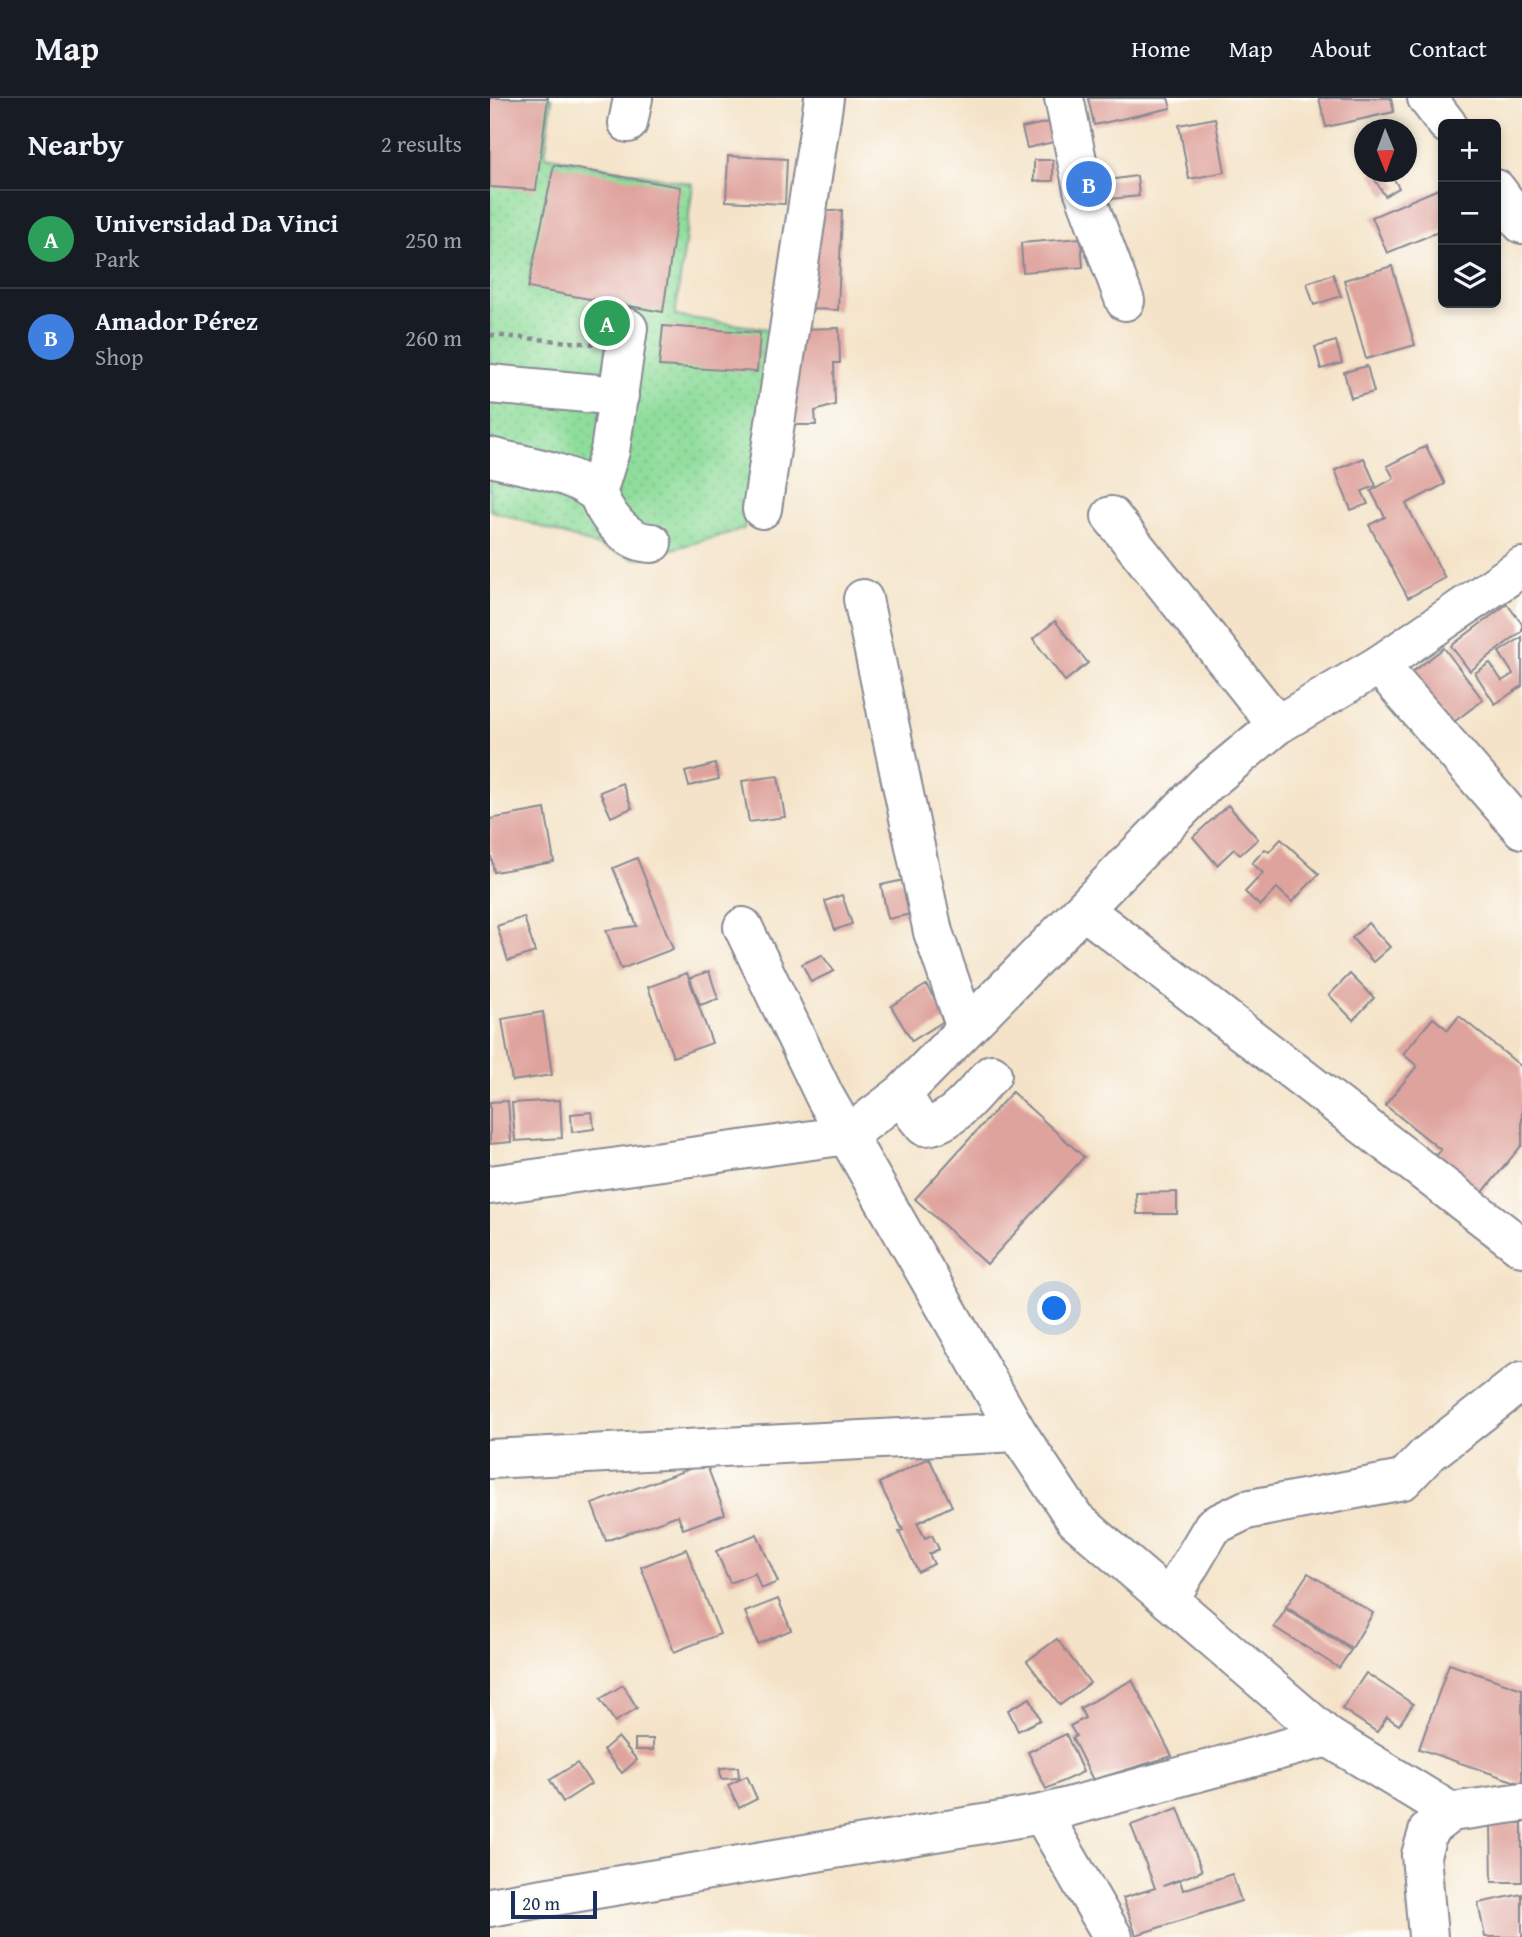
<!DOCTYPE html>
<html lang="en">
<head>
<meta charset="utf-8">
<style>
  :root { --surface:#171b24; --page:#242831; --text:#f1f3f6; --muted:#9ea1a6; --line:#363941; --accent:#0b8043 }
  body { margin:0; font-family:"Gentium Book Plus",serif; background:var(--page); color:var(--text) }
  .controls { position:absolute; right:21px; top:21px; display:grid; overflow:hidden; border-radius:10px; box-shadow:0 4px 10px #0003 }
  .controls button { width:63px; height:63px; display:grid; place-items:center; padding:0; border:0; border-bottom:2px solid var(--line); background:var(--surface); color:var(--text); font:35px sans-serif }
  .compass { position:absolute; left:864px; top:21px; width:63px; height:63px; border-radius:50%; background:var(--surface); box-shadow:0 4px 10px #0003; rotate:179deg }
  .scale { position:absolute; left:21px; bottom:18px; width:86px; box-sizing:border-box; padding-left:7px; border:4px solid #1b2f5e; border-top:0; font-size:19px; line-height:24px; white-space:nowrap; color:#1b2f5e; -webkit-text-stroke:5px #fdfcf7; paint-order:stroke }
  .you { position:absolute; left:565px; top:1211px; width:24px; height:24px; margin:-18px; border:5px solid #fff; border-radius:50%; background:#1a73e8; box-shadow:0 0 0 10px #1a73e833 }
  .badge { display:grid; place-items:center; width:46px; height:46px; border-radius:50%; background:var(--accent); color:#fff; font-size:23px; font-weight:700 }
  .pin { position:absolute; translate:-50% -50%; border:4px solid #fff; box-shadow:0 2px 7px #0006 }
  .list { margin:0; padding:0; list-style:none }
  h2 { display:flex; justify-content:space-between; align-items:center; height:91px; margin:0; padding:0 28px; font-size:30px }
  h2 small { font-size:23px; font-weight:400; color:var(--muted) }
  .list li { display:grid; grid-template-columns:46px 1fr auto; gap:21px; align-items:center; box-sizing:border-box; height:98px; padding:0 28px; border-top:2px solid var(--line) }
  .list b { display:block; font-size:26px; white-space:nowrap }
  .list p { margin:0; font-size:23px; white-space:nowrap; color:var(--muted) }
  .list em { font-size:23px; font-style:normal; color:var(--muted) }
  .icon { flex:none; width:38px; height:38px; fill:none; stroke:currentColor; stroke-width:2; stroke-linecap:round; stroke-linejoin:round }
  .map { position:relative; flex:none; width:1032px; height:1839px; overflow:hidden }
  header { display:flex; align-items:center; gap:42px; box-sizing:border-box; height:98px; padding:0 35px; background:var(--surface); border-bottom:2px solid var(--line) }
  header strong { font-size:33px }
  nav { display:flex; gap:38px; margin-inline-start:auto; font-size:24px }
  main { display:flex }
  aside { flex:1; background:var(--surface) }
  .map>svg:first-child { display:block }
</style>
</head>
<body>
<header>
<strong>Map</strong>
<nav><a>Home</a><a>Map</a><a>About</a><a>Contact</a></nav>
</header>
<main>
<aside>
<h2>Nearby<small>2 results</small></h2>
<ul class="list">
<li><span class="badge" style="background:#2e9e5b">A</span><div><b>Universidad Da Vinci</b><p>Park</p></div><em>250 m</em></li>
<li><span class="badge" style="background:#3f7fe0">B</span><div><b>Amador Pérez</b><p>Shop</p></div><em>260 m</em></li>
</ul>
</aside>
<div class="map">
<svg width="1032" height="1839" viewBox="0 0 1032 1839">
  <defs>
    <pattern id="grass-dots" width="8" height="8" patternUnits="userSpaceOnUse" patternTransform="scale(1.75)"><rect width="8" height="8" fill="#8fdd9b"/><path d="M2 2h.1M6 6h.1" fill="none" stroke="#7bbe88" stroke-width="1.8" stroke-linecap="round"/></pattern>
  </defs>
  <rect width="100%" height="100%" fill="#fdfcf7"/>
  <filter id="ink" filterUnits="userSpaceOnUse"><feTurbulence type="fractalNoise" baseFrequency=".0143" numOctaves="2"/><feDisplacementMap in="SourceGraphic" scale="14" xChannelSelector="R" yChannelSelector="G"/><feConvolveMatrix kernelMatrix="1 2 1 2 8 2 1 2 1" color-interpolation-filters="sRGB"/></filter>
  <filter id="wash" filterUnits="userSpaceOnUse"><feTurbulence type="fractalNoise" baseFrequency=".00686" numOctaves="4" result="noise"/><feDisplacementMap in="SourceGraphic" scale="28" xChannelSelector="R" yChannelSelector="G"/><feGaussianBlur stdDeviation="1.57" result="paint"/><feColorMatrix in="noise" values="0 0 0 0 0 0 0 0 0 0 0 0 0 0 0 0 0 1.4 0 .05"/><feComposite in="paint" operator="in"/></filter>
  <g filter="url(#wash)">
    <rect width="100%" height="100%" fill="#f4e3c8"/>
    <polygon fill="url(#grass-dots)" stroke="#55867c" stroke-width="2" points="0,0 62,0 55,58 203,86 185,218 285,232 254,431 147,461 0,412"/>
    <g id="blocks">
      <g fill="#dfa39d">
        <polygon points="0,0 58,0 46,92 0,89"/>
        <polygon points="598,0 678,0 681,10 604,27"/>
        <polygon points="829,0 901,0 904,14 836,29"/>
        <polygon points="725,20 735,74 699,81 689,27"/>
        <polygon points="568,22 573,42 537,50 532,30"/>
        <polygon points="238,58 297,61 295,106 236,103"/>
        <rect x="544" y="62" width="19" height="21"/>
        <polygon points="64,67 191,89 173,214 38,190"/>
        <polygon points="880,74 900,74 909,90 895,98"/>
        <polygon points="647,78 649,98 621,101 618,82"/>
        <polygon points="953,89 953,132 897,155 882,119"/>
        <polygon points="352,112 348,212 317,211 321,115"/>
        <polygon points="591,140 593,169 533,174 531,145"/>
        <polygon points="902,168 925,247 876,261 854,182"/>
        <polygon points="843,176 851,198 824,207 817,185"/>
        <polygon points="173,228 270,235 267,274 169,268"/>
        <polygon points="349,230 350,265 344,265 345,307 325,313 326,327 303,327 300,231"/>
        <polygon points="846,243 852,265 831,271 825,249"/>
        <polygon points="877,268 884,294 861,300 854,274"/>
        <polygon points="936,348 955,386 916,406 955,480 918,500 879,427 895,419 881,393 904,380 897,368"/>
        <polygon points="874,360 886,388 872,393 878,406 861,412 845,372"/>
        <polygon points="1017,506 1032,526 1032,533 980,573 961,548"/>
        <polygon points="565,523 598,565 575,583 543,541"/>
        <polygon points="1032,539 1032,588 1005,606 985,575 1000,565 1012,583 1023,576 1009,554"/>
        <polygon points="954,550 993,602 957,629 918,577"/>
        <polygon points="225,666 229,681 199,688 195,674"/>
        <polygon points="288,678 295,719 259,724 252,683"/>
        <polygon points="132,685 142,710 121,719 110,694"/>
        <polygon points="738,707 768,741 750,757 744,751 727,767 703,739"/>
        <polygon points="55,711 64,764 4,774 0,752 0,721"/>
        <polygon points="791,741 829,776 802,804 787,790 770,808 755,794 773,775 762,765 775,751 779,754"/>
        <polygon points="147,760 183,851 131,871 116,832 147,828 123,770"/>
        <polygon points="423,780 430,814 398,821 391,787"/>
        <polygon points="352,797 362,826 345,832 335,803"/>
        <polygon points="34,819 45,854 18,863 7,828"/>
        <polygon points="878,825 900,849 883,864 862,840"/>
        <polygon points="332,857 344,873 321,884 312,866"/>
        <polygon points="219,873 228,901 210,907 200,880"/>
        <polygon points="197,875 222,945 183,959 158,889"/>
        <polygon points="860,876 884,900 863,922 839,897"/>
        <polygon points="436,887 457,921 422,943 401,908"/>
        <polygon points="53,914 62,977 22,983 12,921"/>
        <polygon points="969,918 1032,969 1032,1047 984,1105 938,1068 951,1052 895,1007 927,968 913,956 943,920 958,932"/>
        <polygon points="522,994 594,1059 497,1166 425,1101"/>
        <polygon points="70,1002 72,1040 25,1043 22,1005"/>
        <polygon points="18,1003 21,1044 0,1046 0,1004"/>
        <polygon points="102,1014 104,1031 82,1034 81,1016"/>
        <polygon points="687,1094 687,1116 647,1116 646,1095"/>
        <polygon points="439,1360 462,1408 427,1425 435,1440 442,1437 449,1451 439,1456 444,1466 428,1474 409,1434 413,1432 389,1385"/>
        <polygon points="216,1365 235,1416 193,1431 188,1417 116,1443 102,1406"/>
        <polygon points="267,1436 288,1484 271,1491 265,1475 240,1485 226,1453"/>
        <polygon points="196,1451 230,1536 184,1554 151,1469"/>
        <polygon points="818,1475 883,1515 862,1550 796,1509"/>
        <polygon points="288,1501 301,1532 268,1546 255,1514"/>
        <polygon points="796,1511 861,1552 849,1570 784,1529"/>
        <polygon points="567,1541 600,1585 570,1607 537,1563"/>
        <polygon points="959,1566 1032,1591 1032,1686 929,1651"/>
        <polygon points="876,1575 923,1606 909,1627 897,1619 887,1634 852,1611"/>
        <polygon points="642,1582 682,1658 603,1682 582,1640 586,1638 580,1628 595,1620 590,1610"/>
        <polygon points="133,1587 147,1610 125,1624 110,1601"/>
        <polygon points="540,1600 550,1622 528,1633 518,1612"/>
        <polygon points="576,1636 593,1674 556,1691 538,1654"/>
        <polygon points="128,1639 147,1662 132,1675 113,1652"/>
        <rect x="145" y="1641" width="18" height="11"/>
        <polygon points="87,1665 101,1686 73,1704 60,1682"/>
        <polygon points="248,1669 249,1680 231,1681 230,1670"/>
        <polygon points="257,1678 267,1701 249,1710 238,1687"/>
        <polygon points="688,1710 712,1773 673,1788 690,1782 693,1792 742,1776 751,1803 646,1837 633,1800 665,1790 641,1727"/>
        <polygon points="1001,1725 1032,1725 1032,1784 1002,1784"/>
        <polygon points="1032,1796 1032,1839 995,1839 988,1805"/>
      </g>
    </g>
  </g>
  <g filter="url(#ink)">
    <use href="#blocks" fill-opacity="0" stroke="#888993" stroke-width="2"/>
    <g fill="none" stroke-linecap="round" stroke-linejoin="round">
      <defs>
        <g id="minor">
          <polyline points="574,0 593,91 635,203"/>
          <polyline points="937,0 957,26"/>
          <polyline points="138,25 143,0"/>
          <polyline points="1006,91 1032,126"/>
          <polyline points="0,286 129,298"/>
          <path d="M0,359C34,368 75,372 104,393C110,397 111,405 115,411C125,428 142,445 162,445"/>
          <polyline points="107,395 120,353 138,230"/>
          <polyline points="272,411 334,0"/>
          <polyline points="621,418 787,627"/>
          <polyline points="373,501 443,834 476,930"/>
          <polyline points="889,567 1032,731"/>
          <polyline points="594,812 1032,1149"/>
          <polyline points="253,829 335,999 527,1334 585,1421 838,1639 961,1714"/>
          <path d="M412,996L425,1017L434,1028C462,1027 484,994 502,976"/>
          <polyline points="0,1087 358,1037 412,996 716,686 787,627 889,567 1032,469"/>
          <polyline points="0,1361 527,1334"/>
          <polyline points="679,1502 723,1428 756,1412 913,1382 937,1357 1032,1283"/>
          <polyline points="552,1716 623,1839"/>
          <polyline points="0,1809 552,1716 838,1639"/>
          <polyline points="938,1839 931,1757 939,1731 961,1714 1032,1704"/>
        </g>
      </defs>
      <use href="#minor" stroke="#888993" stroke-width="42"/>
      <polyline stroke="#888993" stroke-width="4.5" stroke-dasharray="5 5" stroke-linecap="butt" points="0,237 104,246"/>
      <use href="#minor" stroke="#fff" stroke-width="38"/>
    </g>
  </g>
</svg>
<div class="controls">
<button>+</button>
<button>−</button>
<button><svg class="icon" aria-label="layers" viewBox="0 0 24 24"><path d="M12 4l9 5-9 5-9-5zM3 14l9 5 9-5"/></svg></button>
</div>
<svg class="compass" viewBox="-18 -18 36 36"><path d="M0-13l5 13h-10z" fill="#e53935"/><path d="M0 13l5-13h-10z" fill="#9ea1a6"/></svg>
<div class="scale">20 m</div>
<div class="you"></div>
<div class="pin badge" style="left:117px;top:225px;background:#2e9e5b">A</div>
<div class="pin badge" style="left:599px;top:86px;background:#3f7fe0">B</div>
</div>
</main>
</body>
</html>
